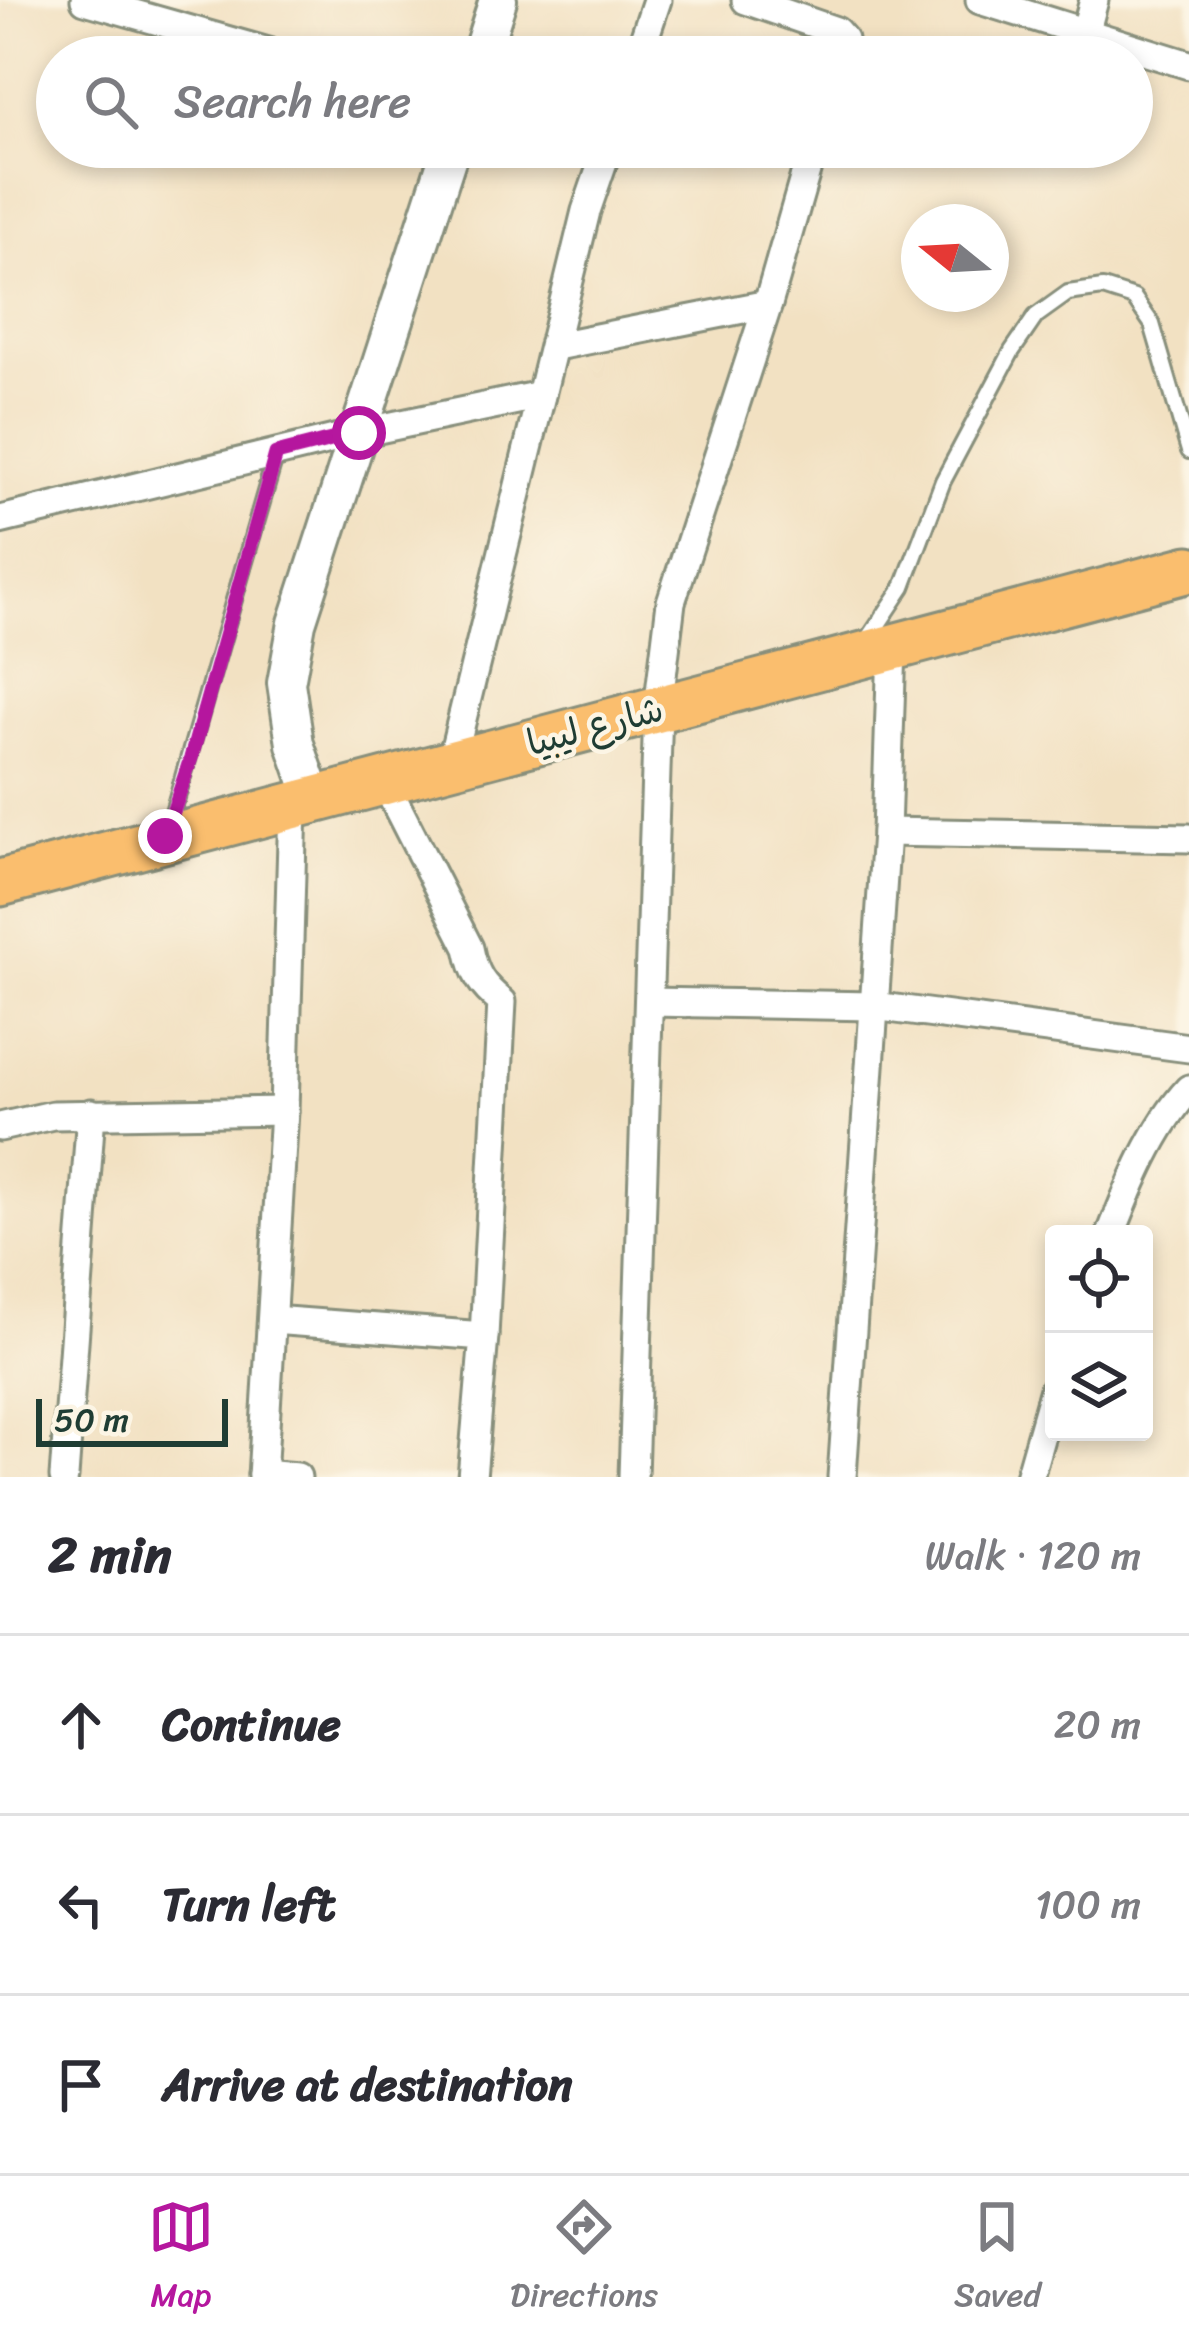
<!DOCTYPE html>
<html lang="en">
<head>
<meta charset="utf-8">
<style>
  :root { --surface:#fff; --page:#f7f7f7; --text:#2b2b33; --muted:#7c7c81; --line:#e1e1e2; --accent:#b5179e }
  body { margin:0; font-family:Sriracha,"Playpen Sans Arabic",sans-serif; background:var(--page); color:var(--text) }
  .controls { position:absolute; right:36px; bottom:36px; display:grid; overflow:hidden; border-radius:12px; box-shadow:0 6px 18px #0003 }
  .controls button { width:108px; height:108px; display:grid; place-items:center; padding:0; border:0; border-bottom:3px solid var(--line); background:var(--surface); color:var(--text); font:60px sans-serif }
  .compass { position:absolute; left:901px; top:204px; width:108px; height:108px; border-radius:50%; background:var(--surface); box-shadow:0 6px 18px #0003; rotate:288deg }
  .scale { position:absolute; left:36px; bottom:30px; width:192px; box-sizing:border-box; padding-left:12px; border:6px solid #1f3d34; border-top:0; font-size:33px; line-height:42px; white-space:nowrap; color:#1f3d34; -webkit-text-stroke:9px #fcf5e5; paint-order:stroke }
  .stop { position:absolute; width:36px; height:36px; margin:-27px; border:9px solid #b5179e; border-radius:50%; background:#fff }
  .stop.end { background:#b5179e; border-color:#fff; box-shadow:0 3px 12px #0008 }
  .list { margin:0; padding:0; list-style:none }
  h2 { display:flex; justify-content:space-between; align-items:center; height:156px; margin:0; padding:0 48px; font-size:51px }
  h2 small { font-size:39px; font-weight:400; color:var(--muted) }
  .list li { display:grid; grid-template-columns:78px 1fr auto; gap:36px; align-items:center; box-sizing:border-box; height:180px; padding:0 48px; border-top:3px solid var(--line) }
  .list b { display:block; font-size:45px; white-space:nowrap }
  .list em { font-size:39px; font-style:normal; color:var(--muted) }
  .icon { flex:none; width:66px; height:66px; fill:none; stroke:currentColor; stroke-width:2; stroke-linecap:round; stroke-linejoin:round }
  .map { position:relative; flex:none; width:1189px; height:1477px; overflow:hidden }
  .search { position:absolute; background:var(--surface); box-shadow:0 6px 18px #0003; left:36px; right:36px; top:36px; height:132px; display:flex; align-items:center; gap:30px; box-sizing:border-box; padding:0 42px; border-radius:66px; color:var(--muted); font-size:45px }
  .sheet { height:696px; background:var(--surface) }
  nav { display:flex; justify-content:space-around; align-items:center; box-sizing:border-box; height:168px; border-top:3px solid var(--line); background:var(--surface); font-size:33px; color:var(--muted) }
  nav a { display:grid; justify-items:center; gap:6px }
  nav .on { color:var(--accent) }
  .map>svg:first-child { display:block }
</style>
</head>
<body>
<div class="map">
<svg width="1189" height="1477" viewBox="0 0 1189 1477">
  <rect width="100%" height="100%" fill="#fcf5e5"/>
  <filter id="ink" filterUnits="userSpaceOnUse"><feTurbulence type="fractalNoise" baseFrequency=".00833" numOctaves="2"/><feDisplacementMap in="SourceGraphic" scale="24" xChannelSelector="R" yChannelSelector="G"/><feConvolveMatrix kernelMatrix="1 2 1 2 8 2 1 2 1" color-interpolation-filters="sRGB"/></filter>
  <filter id="wash" filterUnits="userSpaceOnUse"><feTurbulence type="fractalNoise" baseFrequency=".004" numOctaves="4" result="noise"/><feDisplacementMap in="SourceGraphic" scale="48" xChannelSelector="R" yChannelSelector="G"/><feGaussianBlur stdDeviation="2.7" result="paint"/><feColorMatrix in="noise" values="0 0 0 0 0 0 0 0 0 0 0 0 0 0 0 0 0 1.4 0 .05"/><feComposite in="paint" operator="in"/></filter>
  <g filter="url(#wash)">
    <rect width="100%" height="100%" fill="#f2e1c2"/>
  </g>
  <g filter="url(#ink)">
    <g fill="none" stroke-linecap="round" stroke-linejoin="round">
      <defs>
        <g id="service">
          <polyline points="867,641 903,587 943,481 1012,351 1036,316 1068,293 1103,288 1134,298 1152,324 1189,451"/>
          <polyline points="168,829 276,454"/>
        </g>
        <g id="minor">
          <polyline points="85,0 286,57"/>
          <polyline points="746,0 836,31 843,39 843,57"/>
          <polyline points="980,0 1189,65"/>
          <polyline points="1085,34 1094,0"/>
          <polyline points="638,57 657,0"/>
          <polyline points="556,346 768,304"/>
          <polyline points="0,520 359,433 541,395"/>
          <polyline points="451,764 586,211 608,147"/>
          <path d="M384,781L469,948C474,974 482,986 502,1002L484,1336L472,1477"/>
          <polyline points="886,832 1189,838"/>
          <polyline points="649,1002 874,1006 1189,1048"/>
          <polyline points="0,1127 53,1115 284,1111"/>
          <path d="M1111,1234C1130,1185 1153,1128 1189,1089"/>
          <polyline points="272,1320 484,1336"/>
          <polyline points="262,1474 297,1477"/>
          <polyline points="64,1477 91,1113"/>
          <polyline points="262,1477 284,1111 293,806"/>
          <polyline points="633,1477 658,709 671,602 768,304 813,147"/>
          <polyline points="842,1477 886,832 892,646"/>
          <polyline points="1029,1477 1054,1389"/>
        </g>
        <g id="tertiary">
          <polyline points="480,57 498,0"/>
          <polyline points="314,799 295,744 286,683 297,623 451,147"/>
        </g>
        <polyline id="trunk" points="0,883 1189,569"/>
      </defs>
      <use href="#service" stroke="#888f7b" stroke-width="20"/>
      <use href="#minor" stroke="#888f7b" stroke-width="33"/>
      <use href="#tertiary" stroke="#888f7b" stroke-width="42"/>
      <use href="#trunk" stroke="#888f7b" stroke-width="51"/>
      <use href="#service" stroke="#fff" stroke-width="14"/>
      <use href="#minor" stroke="#fff" stroke-width="27"/>
      <use href="#tertiary" stroke="#fff" stroke-width="36"/>
      <use href="#trunk" stroke="#fabe6e" stroke-width="45"/>
    </g>
  </g>
  <g fill="none" stroke-linecap="round" stroke-linejoin="round" filter="url(#ink)">
    <polyline stroke="#b5179e" stroke-width="15" points="165,836 191,758 276,454 359,433"/>
  </g>
  <g text-anchor="middle" dominant-baseline="central" stroke-width="9" stroke-linejoin="round" paint-order="stroke">
    <g font-size="36" fill="#1f3d34" stroke="#fcf5e5">
      <text transform="translate(595 726) rotate(-15)">شارع ليبيا</text>
    </g>
  </g>
</svg>
<div class="controls">
<button><svg class="icon" aria-label="locate" viewBox="0 0 24 24"><circle cx="12" cy="12" r="6"/><path d="M12 2v4M12 18v4M2 12h4M18 12h4"/></svg></button>
<button><svg class="icon" aria-label="layers" viewBox="0 0 24 24"><path d="M12 4l9 5-9 5-9-5zM3 14l9 5 9-5"/></svg></button>
</div>
<svg class="compass" viewBox="-18 -18 36 36"><path d="M0-13l5 13h-10z" fill="#e53935"/><path d="M0 13l5-13h-10z" fill="#7c7c81"/></svg>
<div class="scale">50 m</div>
<div class="stop" style="left:359px;top:433px"></div>
<div class="stop end" style="left:165px;top:836px"></div>
<div class="search"><svg class="icon" aria-label="search" viewBox="0 0 24 24"><circle cx="10" cy="10" r="6"/><path d="M15 15l6 6"/></svg>Search here</div>
</div>
<section class="sheet">
<h2>2 min<small>Walk · 120 m</small></h2>
<ul class="list">
<li><svg class="icon" aria-label="ahead" viewBox="0 0 24 24"><path d="M12 20V5M6 11l6-6 6 6"/></svg><div><b>Continue</b></div><em>20 m</em></li>
<li><svg class="icon" aria-label="left" viewBox="0 0 24 24"><path d="M17 20v-9H6M10 6l-5 5 5 5"/></svg><div><b>Turn left</b></div><em>100 m</em></li>
<li><svg class="icon" aria-label="arrive" viewBox="0 0 24 24"><path d="M6 21V4h12l-3 4 3 4H6"/></svg><div><b>Arrive at destination</b></div></li>
</ul>
</section>
<nav>
<a class="on"><svg class="icon" aria-label="map" viewBox="0 0 24 24"><path d="M3 6l6-2 6 2 6-2v14l-6 2-6-2-6 2zM9 4v14M15 6v14"/></svg>Map</a>
<a><svg class="icon" aria-label="directions" viewBox="0 0 24 24"><path d="M12 3l9 9-9 9-9-9zM9 14v-3h6M13 9l2 2-2 2"/></svg>Directions</a>
<a><svg class="icon" aria-label="saved" viewBox="0 0 24 24"><path d="M7 4h10v16l-5-4-5 4z"/></svg>Saved</a>
</nav>
</body>
</html>
